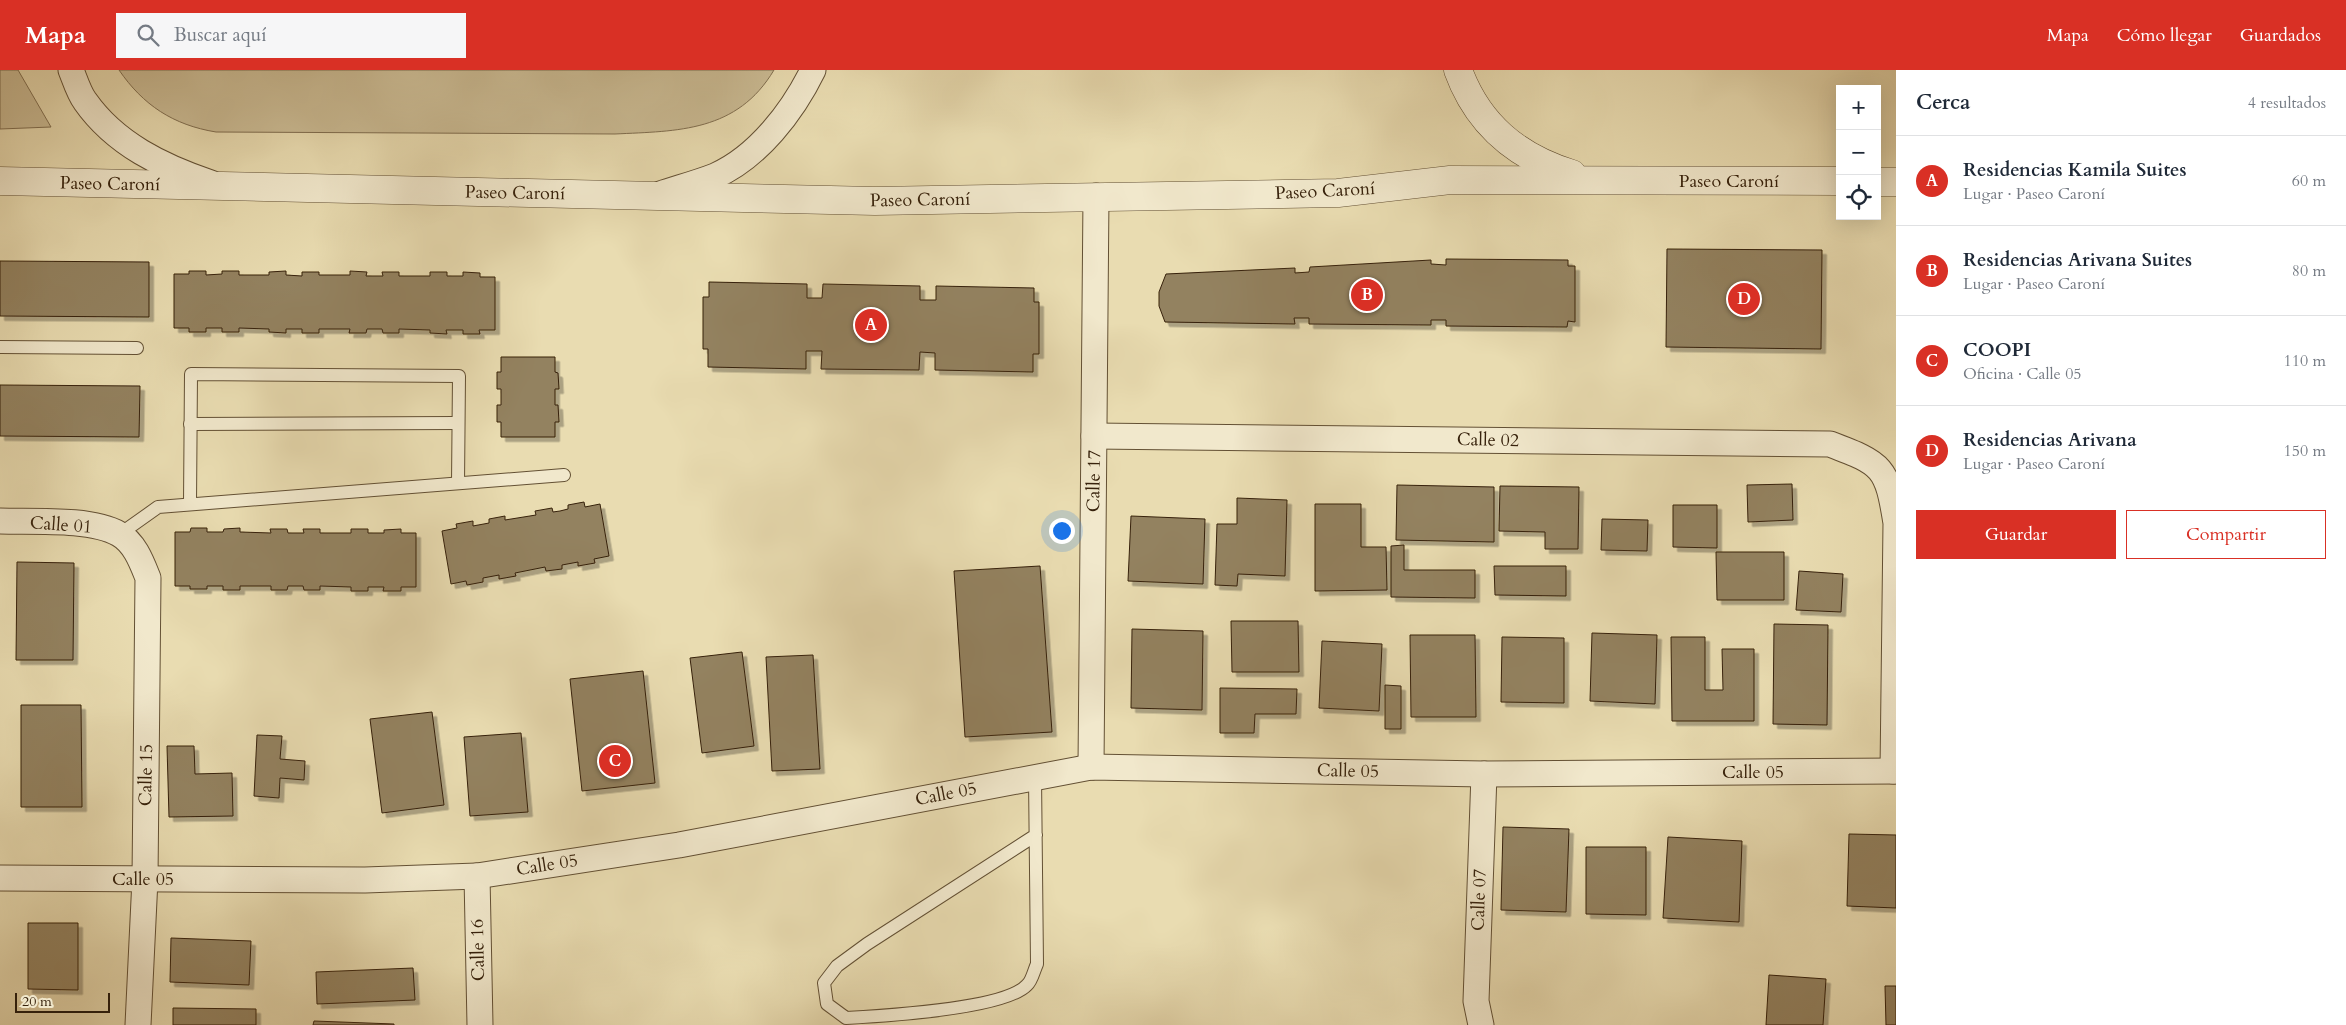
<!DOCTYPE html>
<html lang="es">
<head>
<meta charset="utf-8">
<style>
  :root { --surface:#fff; --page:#f6f6f7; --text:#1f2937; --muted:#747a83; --line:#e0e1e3; --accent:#d93025 }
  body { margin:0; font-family:Cardo,serif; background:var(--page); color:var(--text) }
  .controls { position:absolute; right:15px; top:15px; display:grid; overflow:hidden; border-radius:0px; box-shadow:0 5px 20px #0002 }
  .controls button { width:45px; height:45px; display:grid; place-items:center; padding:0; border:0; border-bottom:1px solid var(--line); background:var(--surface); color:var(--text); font:25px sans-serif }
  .scale { position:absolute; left:15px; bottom:12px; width:95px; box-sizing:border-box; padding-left:5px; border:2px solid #36210b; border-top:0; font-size:14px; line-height:18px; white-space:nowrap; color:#36210b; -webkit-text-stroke:4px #f1e8cc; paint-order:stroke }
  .you { position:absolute; left:1061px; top:460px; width:18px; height:18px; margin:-12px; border:4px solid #fff; border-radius:50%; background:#1a73e8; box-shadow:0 0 0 8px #1a73e833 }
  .badge { display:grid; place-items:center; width:32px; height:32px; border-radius:50%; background:var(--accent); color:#fff; font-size:16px; font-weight:700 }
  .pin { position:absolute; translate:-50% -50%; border:2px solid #fff; box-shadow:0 1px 5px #0006 }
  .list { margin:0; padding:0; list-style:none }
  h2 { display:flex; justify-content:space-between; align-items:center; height:65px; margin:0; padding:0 20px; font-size:21px }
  h2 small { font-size:16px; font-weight:400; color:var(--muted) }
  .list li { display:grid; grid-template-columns:32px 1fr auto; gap:15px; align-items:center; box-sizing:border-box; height:90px; padding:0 20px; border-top:1px solid var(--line) }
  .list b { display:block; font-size:19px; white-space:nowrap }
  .list p { margin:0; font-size:16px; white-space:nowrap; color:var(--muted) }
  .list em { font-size:16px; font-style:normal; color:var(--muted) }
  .actions { display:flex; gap:10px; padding:15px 20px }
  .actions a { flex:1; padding:11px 0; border:1px solid var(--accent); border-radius:0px; text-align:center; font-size:18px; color:var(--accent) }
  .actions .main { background:var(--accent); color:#fff }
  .icon { flex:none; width:28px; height:28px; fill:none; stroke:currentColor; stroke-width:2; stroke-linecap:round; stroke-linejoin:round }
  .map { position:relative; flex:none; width:1896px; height:955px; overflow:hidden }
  header { display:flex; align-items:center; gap:30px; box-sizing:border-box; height:70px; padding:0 25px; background:var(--accent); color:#fff }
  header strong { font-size:24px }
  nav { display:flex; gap:28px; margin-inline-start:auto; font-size:18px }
  .search { width:350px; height:45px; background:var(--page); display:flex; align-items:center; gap:12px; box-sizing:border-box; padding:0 18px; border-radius:0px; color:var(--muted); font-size:19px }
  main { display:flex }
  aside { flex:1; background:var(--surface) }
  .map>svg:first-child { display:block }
</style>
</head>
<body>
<header>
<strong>Mapa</strong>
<div class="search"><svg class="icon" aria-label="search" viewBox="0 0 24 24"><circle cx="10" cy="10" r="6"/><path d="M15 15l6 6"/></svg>Buscar aquí</div>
<nav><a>Mapa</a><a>Cómo llegar</a><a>Guardados</a></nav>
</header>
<main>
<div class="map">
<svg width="1896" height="955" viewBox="0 0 1896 955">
  <defs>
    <filter id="shadow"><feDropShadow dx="4.5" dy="4.5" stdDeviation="0" flood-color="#0004"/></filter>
  </defs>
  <rect width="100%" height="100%" fill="#e9dcb1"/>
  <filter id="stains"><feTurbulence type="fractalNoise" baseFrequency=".004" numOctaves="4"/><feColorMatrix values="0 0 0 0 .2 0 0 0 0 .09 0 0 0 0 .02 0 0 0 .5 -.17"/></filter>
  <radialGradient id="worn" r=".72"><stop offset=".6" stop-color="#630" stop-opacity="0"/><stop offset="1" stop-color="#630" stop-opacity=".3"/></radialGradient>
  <g fill="#cbbc95" stroke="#806e50">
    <polygon points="0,0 18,0 51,57 0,59"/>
    <path d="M119,0H774C737,62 678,61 615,64L216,62C173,55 143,35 119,0Z"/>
  </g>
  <g fill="#938261" stroke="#36210b" filter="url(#shadow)">
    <polygon points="1667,179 1822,180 1821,279 1666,277"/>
    <polygon points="1446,189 1568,190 1568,196 1575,196 1575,252 1568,251 1567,257 1446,256 1446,250 1431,250 1431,255 1309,254 1309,248 1294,248 1295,254 1165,252 1159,236 1159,222 1166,204 1295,198 1295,203 1309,202 1310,197 1431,190 1431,194 1446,195"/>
    <polygon points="0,191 149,192 149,247 0,246"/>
    <polygon points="189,201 206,201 206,205 222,204 222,201 239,201 239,205 269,205 269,202 286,201 286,205 302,206 302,202 319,202 319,205 350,205 350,201 367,202 366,206 383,206 382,202 399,202 399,206 430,206 430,202 447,202 447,206 463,206 463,202 480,203 480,207 495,207 495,260 479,260 480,264 463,264 463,260 446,260 447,264 430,263 430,260 399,259 399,263 383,263 382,259 367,259 366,263 349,263 350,259 319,259 319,263 302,263 302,259 286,259 286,263 269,262 269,259 239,258 239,262 222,262 222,258 206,258 206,262 189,262 189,258 174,258 174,204 189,204"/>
    <polygon points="709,212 807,214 807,228 822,228 823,214 920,216 920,230 936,230 936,216 1034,218 1034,232 1039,232 1039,284 1033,284 1033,302 935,300 935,283 920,282 919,300 821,299 822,281 806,281 806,299 708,297 708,279 703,279 703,227 709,227"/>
    <polygon points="501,287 555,287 555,302 558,303 559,319 555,319 555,335 558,335 559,352 555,352 555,367 501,367 501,352 497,352 497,335 501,335 501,319 497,319 497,302 501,302"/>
    <polygon points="0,315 140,316 139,367 0,366"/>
    <polygon points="1792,414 1793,450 1748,452 1747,415"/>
    <polygon points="1397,415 1494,417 1494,472 1396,470"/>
    <polygon points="1500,416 1579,417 1578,479 1545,479 1545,462 1499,461"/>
    <polygon points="1237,428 1287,430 1285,506 1238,504 1237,516 1215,515 1217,454 1237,454"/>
    <polygon points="584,432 585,437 600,434 609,486 594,489 595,493 578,496 578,492 562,495 562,499 546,501 545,497 515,503 516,506 499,509 499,505 483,508 483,512 467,515 466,511 451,514 442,461 457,458 456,454 473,451 473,456 489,453 489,449 505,446 505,450 536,445 535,441 552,438 553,442 560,441 568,439 568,435"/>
    <polygon points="1315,434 1361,434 1361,477 1386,477 1387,520 1315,521"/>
    <polygon points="1673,435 1717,435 1717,478 1673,477"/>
    <polygon points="1131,446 1205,449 1203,514 1128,511"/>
    <polygon points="1602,449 1648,450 1647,481 1601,480"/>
    <polygon points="191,458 207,458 207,462 223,462 224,459 240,458 240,462 271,463 270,459 287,459 288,463 304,463 303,459 320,459 320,463 351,463 351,459 368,459 368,463 384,463 384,460 401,459 401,463 416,463 416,517 401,517 401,521 383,521 384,517 368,517 368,521 351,521 351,517 320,516 320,520 304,520 303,516 288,516 287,520 271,520 271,516 240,516 240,520 223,520 223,516 207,516 207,519 190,519 190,516 175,516 175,462 190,462"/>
    <polygon points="1404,475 1404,500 1475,500 1475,528 1391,527 1391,476"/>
    <polygon points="1716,482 1784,482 1784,530 1717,530"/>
    <polygon points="17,492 74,493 73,590 16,590"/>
    <polygon points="1040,496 1052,662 965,667 954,501"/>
    <polygon points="1494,496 1566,496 1566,526 1495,525"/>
    <polygon points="1799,501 1843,504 1841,542 1796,540"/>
    <polygon points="1231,551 1298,551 1299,602 1232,602"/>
    <polygon points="1774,554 1828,555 1827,655 1773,654"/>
    <polygon points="1132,559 1203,561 1202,640 1131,638"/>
    <polygon points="1592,563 1657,565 1655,634 1590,631"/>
    <polygon points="1410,565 1475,565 1476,647 1411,647"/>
    <polygon points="1502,567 1564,568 1564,633 1501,632"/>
    <polygon points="1671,567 1705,567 1705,620 1723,620 1722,579 1754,579 1754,651 1672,651"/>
    <polygon points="1322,571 1382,574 1379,641 1319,638"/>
    <polygon points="742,582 754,676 702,683 690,588"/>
    <polygon points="813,585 820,699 772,701 766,587"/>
    <polygon points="643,601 655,713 582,721 570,609"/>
    <polygon points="1385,615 1401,616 1401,659 1385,659"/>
    <polygon points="1220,618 1297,619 1296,644 1255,644 1254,663 1220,663"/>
    <polygon points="21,635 81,635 82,737 21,737"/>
    <polygon points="432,642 444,735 382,743 370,649"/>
    <polygon points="521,663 528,742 470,746 464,667"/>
    <polygon points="257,665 282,666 280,689 305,691 304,710 280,708 279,728 254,726"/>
    <polygon points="167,676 194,676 195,704 232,703 233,746 169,747"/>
    <polygon points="1503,757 1569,759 1566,842 1501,840"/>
    <polygon points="1849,764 1896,765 1896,838 1847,836"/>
    <polygon points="1668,767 1742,771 1739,852 1663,848"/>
    <polygon points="1586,777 1646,777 1646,845 1586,844"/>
    <polygon points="28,853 78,853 78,920 28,919"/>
    <polygon points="171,868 251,871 249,915 170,912"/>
    <polygon points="413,898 415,930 317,934 316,902"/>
    <polygon points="1769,905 1826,909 1823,955 1766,955"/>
    <polygon points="1885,916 1896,916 1896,955 1886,955"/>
    <polygon points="173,938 256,939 256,955 173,955"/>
    <polygon points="314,951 394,954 394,955 313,955"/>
  </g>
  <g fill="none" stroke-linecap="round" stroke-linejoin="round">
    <defs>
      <g id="service">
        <polyline points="0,277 137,278"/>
        <polyline points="190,354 458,353"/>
        <polyline points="190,433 191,304 459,306 458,413"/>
        <polyline points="120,464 158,437 564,405"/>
        <path d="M1035,707L1037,894C1034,900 1032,911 1027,915C1005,939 882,946 846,948L827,934L824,913L837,896L867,874L1036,765"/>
      </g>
      <g id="minor">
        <path d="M71,0C75,10 79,23 85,31C115,74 163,97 211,113"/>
        <path d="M660,124C678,118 697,113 715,106C758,87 793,41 813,0"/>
        <path d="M1094,366L1830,374C1883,394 1887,397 1896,453L1893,701"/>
        <path d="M0,451C33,452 91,448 119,464C135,473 142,493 148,508L145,809L138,955"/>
        <polyline points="1091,697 1096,126"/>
        <polyline points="477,806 480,955"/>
        <polyline points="0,808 365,810 477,806 679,775 1091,697 1484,704 1896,701"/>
        <polyline points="1481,955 1476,931 1484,704"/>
      </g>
      <g id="tertiary">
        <path d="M1458,0C1478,55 1517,87 1572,104"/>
        <polyline points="0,111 875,131 1338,123 1450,110 1840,111"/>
        <polyline points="1877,112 1896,112"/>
      </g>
    </defs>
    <use href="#service" stroke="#635034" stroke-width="14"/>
    <use href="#minor" stroke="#635034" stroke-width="27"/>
    <use href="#tertiary" stroke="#635034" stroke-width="29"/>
    <use href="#service" stroke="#f1e8cc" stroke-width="12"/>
    <use href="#minor" stroke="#f1e8cc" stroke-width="25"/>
    <use href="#tertiary" stroke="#f1e8cc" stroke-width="28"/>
  </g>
  <g text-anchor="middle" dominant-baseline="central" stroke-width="4" stroke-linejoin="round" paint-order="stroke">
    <g font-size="18" fill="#36210b" stroke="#f1e8cc">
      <text x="1729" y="111">Paseo Caroní</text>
      <text transform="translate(110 114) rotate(1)">Paseo Caroní</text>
      <text transform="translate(1325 121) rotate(-3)">Paseo Caroní</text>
      <text transform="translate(515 123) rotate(1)">Paseo Caroní</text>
      <text transform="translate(920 130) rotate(-1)">Paseo Caroní</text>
      <text transform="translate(1488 370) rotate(1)">Calle 02</text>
      <text transform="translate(1094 411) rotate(-89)">Calle 17</text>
      <text transform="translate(61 455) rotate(4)">Calle 01</text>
      <text transform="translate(1348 701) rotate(1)">Calle 05</text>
      <text x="1753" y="702">Calle 05</text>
      <text transform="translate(146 705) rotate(-89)">Calle 15</text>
      <text transform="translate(946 724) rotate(-11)">Calle 05</text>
      <text transform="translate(547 795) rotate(-9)">Calle 05</text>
      <text x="143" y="809">Calle 05</text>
      <text transform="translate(1479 830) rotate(-88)">Calle 07</text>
      <text transform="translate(478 880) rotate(-91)">Calle 16</text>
    </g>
  </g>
  <rect width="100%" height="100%" filter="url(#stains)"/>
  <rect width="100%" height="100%" fill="url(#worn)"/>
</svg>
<div class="controls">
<button>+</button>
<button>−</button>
<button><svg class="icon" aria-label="locate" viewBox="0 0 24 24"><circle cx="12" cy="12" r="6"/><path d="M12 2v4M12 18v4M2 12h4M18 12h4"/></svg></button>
</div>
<div class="scale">20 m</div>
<div class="you"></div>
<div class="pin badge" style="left:871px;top:255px">A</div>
<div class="pin badge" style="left:1367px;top:225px">B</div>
<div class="pin badge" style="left:615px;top:691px">C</div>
<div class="pin badge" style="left:1744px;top:229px">D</div>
</div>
<aside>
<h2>Cerca<small>4 resultados</small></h2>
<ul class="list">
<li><span class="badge">A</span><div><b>Residencias Kamila Suites</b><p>Lugar · Paseo Caroní</p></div><em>60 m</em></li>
<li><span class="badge">B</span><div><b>Residencias Arivana Suites</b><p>Lugar · Paseo Caroní</p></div><em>80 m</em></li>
<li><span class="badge">C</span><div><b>COOPI</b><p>Oficina · Calle 05</p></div><em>110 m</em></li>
<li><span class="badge">D</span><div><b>Residencias Arivana</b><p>Lugar · Paseo Caroní</p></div><em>150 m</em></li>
</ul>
<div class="actions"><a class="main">Guardar</a><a>Compartir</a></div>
</aside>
</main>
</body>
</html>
